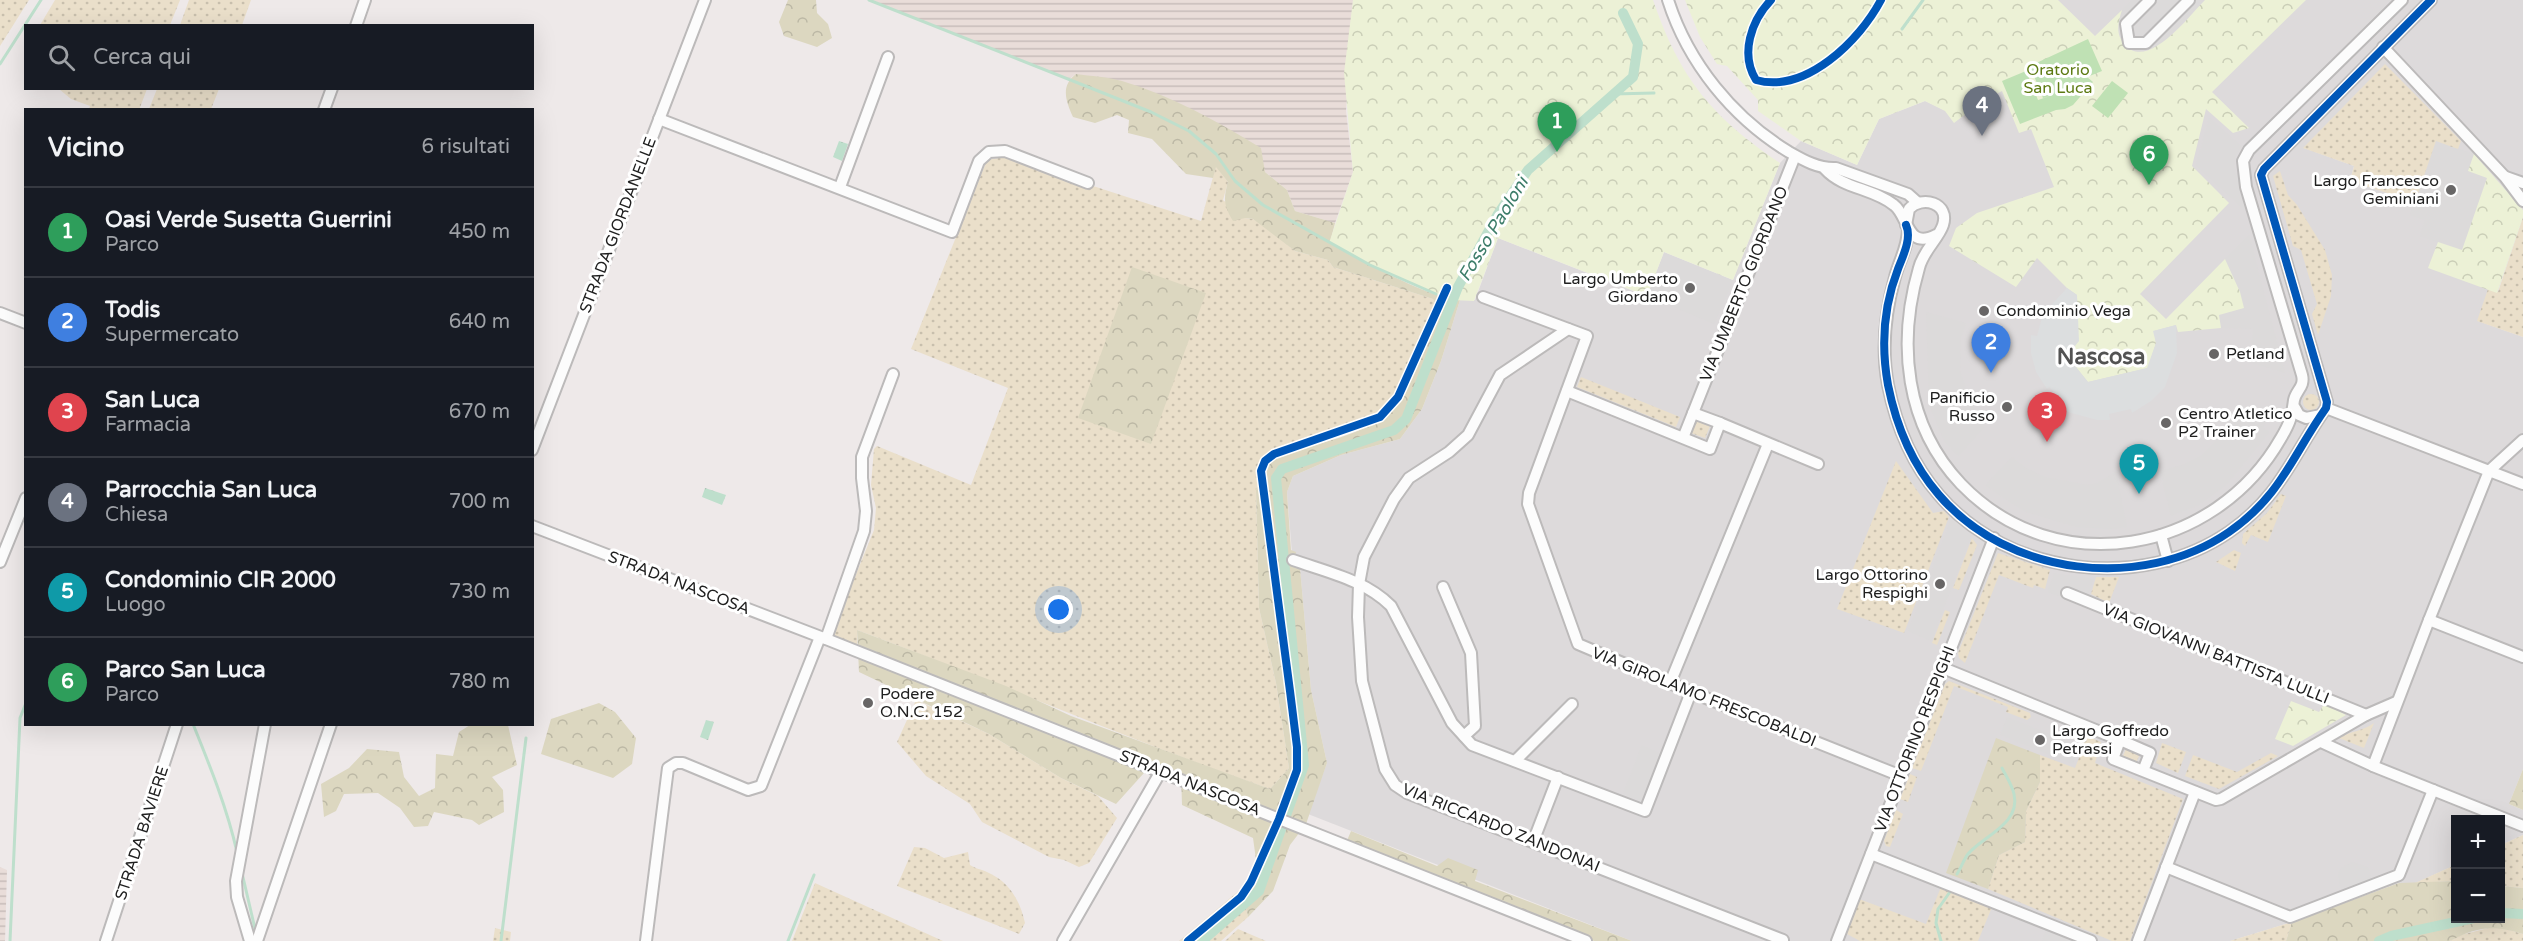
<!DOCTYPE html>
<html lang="it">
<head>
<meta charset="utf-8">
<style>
  :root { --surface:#171b24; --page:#20242c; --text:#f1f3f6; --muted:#9ea1a6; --line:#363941; --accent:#0f766e }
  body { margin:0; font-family:"Varela Round",sans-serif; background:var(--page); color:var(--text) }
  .controls { position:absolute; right:18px; bottom:18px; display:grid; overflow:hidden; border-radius:0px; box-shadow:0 6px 24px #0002 }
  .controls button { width:54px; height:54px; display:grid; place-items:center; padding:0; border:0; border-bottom:2px solid var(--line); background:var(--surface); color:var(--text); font:30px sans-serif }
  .you { position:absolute; left:1059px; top:610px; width:21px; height:21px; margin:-15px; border:4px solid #fff; border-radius:50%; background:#1a73e8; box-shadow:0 0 0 9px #1a73e833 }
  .badge { display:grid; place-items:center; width:39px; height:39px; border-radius:50%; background:var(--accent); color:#fff; font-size:20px; font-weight:700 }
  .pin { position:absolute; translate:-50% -50px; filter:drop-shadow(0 2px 3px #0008) }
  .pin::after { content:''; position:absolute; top:32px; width:21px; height:18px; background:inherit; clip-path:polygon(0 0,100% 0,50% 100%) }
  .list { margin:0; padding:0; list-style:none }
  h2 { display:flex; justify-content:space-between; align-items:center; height:78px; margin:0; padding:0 24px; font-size:26px }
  h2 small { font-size:20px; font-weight:400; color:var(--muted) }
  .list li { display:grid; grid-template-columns:39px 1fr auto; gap:18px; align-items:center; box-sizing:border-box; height:90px; padding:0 24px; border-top:2px solid var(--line) }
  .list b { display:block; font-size:22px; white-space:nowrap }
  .list p { margin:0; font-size:20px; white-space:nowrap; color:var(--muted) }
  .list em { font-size:20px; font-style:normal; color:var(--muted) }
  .icon { flex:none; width:33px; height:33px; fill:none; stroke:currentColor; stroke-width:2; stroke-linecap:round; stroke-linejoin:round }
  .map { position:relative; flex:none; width:2523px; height:941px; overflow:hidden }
  .search { position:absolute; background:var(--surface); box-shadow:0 6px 24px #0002; left:24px; top:24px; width:510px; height:66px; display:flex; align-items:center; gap:15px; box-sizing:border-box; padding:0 21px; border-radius:0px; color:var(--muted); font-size:22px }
  .panel { position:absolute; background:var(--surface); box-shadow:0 6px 24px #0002; left:24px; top:108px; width:510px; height:618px; border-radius:0px }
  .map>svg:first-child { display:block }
</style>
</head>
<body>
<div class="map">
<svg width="2523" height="941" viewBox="0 0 2523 941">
  <defs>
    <pattern id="farmland-rules" width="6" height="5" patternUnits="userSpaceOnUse" patternTransform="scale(1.5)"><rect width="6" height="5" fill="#e9ddd9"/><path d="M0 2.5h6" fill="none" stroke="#c8bdba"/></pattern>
    <pattern id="grass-dots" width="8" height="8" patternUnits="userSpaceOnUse" patternTransform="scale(1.5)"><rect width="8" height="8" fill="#eadfca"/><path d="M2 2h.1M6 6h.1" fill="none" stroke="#c8bfad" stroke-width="1.8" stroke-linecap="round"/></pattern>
    <pattern id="forest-crowns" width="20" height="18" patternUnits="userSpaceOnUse" patternTransform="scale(1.5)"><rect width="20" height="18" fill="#dcd7c0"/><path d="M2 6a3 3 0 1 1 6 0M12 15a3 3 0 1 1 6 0" fill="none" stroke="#bcb8a5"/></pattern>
    <pattern id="park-crowns" width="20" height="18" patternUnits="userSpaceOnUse" patternTransform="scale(1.5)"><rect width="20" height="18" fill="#ecf1d6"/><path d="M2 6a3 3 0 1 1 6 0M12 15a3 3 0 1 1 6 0" fill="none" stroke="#caceb7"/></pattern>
    <pattern id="water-ripples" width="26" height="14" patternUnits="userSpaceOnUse" patternTransform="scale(1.5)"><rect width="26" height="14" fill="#bedfcc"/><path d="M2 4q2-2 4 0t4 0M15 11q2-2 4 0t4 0" fill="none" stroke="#a3bfaf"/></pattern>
  </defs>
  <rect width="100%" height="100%" fill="#eee9e9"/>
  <path fill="#dddadb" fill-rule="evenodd" d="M1974,0H2523V217L2497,293L2488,290L2478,321L2523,337V769L2509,804L2523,810V835L2501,845L2500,820H2456L2455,865L2416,883H2399L2292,922L2230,941H1632L1308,814L1327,763L1311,690L1300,568L1293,565L1287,492L1293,476L1341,455L1400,439L1422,409L1441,361L1460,300H1475L1498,238L1646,296L1733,280L1780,163L1801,141L1857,165L1879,119L1925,101L1944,110ZM2436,141L2350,180L2354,166L2304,148Z"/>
  <g fill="#dcdada">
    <polygon points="2132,0 2205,0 2160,45 2139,52 2126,47 2121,40 2117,29 2122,10"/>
    <polygon points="2209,118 2241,146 2236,155 2234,166 2246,211 2196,165"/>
    <polygon points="2436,141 2474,154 2468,171 2487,177 2462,250 2420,236 2425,220 2410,215"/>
    <polygon points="2249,235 2285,373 2250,362 2253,329 2221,328 2219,315 2244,308 2225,259"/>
    <polygon points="1664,252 1733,280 1714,324 1647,296"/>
    <polygon points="1926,312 1966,323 1961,337 1960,371 1968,396 1985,426 1958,456 1944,440 1929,404"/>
    <polygon points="2238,407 2268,418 2263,428 2269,432 2226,485 2197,506 2171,516 2160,471 2185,464 2201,456 2221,437"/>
    <polygon points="2012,457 2026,468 2045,477 2089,485 2099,482 2116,471 2127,527 2112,529 2076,527 2026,512 2005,499 1985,485"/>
    <polygon points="1951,520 1971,536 1931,641 1908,631"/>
    <polygon points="2054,573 2093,579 2084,606 2048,592"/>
    <polygon points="2007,717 2080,746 2073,764 2000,735"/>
    <polygon points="1642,745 1663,754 1644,803 1623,794"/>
    <polygon points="2352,862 2367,867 2370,872 2371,883 2347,892 2340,887 2338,875 2341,868"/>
    <polygon points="2051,917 2112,941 2042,941"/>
  </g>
  <g fill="url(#farmland-rules)">
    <polygon points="870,0 1353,0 1346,111 1353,172 1335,223 1295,211 1287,190 1265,172 1076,74 1069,79"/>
    <polygon points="0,867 7,870 5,941 0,941"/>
  </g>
  <g fill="url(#grass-dots)">
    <polygon points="0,0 29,0 0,46"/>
    <polygon points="55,0 180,0 170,25 40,25"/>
    <polygon points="189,0 251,0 242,25 180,25"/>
    <polygon points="2385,64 2461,141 2458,149 2436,141 2415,202 2350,181 2354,166 2303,148"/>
    <polygon points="59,89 147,89 139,110 89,109 90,106 71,99"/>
    <polygon points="157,89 157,88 219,89 211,109 149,109"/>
    <path d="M1004,157L1201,221L1216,166L1228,182L1223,200L1245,218L1253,219L1263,225L1295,251L1328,260L1333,267L1433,299L1439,311L1401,397L1392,411L1365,428L1278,456L1262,473L1256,490L1259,608L1276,683L1289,768L1270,789C1131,741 996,682 857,630V645L835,636L833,631L874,530L876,508L871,485L874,449L877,446L971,485L1008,388L911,349L987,160Z"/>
    <polygon points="2280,171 2288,195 2297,205 2325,250 2332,275 2331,296 2318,335 2312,314 2317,304 2301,250 2293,246 2273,176"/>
    <polygon points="2523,217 2523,337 2477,321 2488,289 2498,292"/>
    <polygon points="1581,377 1680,417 1676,427 1577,387"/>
    <circle cx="2311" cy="402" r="8"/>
    <polygon points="1696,421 1710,426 1705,438 1691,433"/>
    <polygon points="1896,461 1933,513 1944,511 1949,517 1904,633 1837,609"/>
    <polygon points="2281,494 2286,496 2268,542 2251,535 2245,546 2242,543 2243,534 2267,513"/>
    <polygon points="1972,538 1977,545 1959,590 1953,588"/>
    <polygon points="2234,550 2241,553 2235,571 2216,562"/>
    <polygon points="1998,553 2050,570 2045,589 2034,585 2033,588 1999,575 1965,663 1959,658 1958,653"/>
    <polygon points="2096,577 2119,577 2109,603 2091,594"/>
    <polygon points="1945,610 1950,612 1937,645 1932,643"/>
    <polygon points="1949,681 2030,713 2031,717 2027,720 2006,712 2008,707 1954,686 1921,771 1912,768 1945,684"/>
    <polygon points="916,700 989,734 1061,778 1098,796 1117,818 1089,863 1079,867 1064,860 1049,857 982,822 970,804 926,776 897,742"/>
    <path d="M2374,723L2364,748L2339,738C2351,731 2363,731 2374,723Z"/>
    <polygon points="2066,728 2101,742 2095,763 2183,799 2130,941 2112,941 1988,889 1999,855 2025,842 2026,811 2040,782 2040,755 2075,768 2085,743 2064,735 2063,731"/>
    <polygon points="2162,743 2186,752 2178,773 2156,763"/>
    <polygon points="2126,749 2140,754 2136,763 2122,758"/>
    <polygon points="2271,753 2278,756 2219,789 2185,776 2193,755 2237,772"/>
    <polygon points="1910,774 1917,777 1908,802 1900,799"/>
    <polygon points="1896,810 1903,814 1890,847 1886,846 1884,841"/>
    <polygon points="2523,835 2523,888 2501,886 2501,845"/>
    <path d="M914,847L925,848L944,858L968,852L970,865C976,869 981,869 987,872C1010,882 1020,901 1025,923L1019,934L897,886Z"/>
    <polygon points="2455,865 2455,881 2415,883"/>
    <polygon points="815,883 943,941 792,941"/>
    <polygon points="1941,887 1992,907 1978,941 1860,941 1847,934 1859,899 1926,924"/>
    <polygon points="1241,889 1248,917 1221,941 1179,941"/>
    <polygon points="2292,922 2286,941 2230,941"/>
    <polygon points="2496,926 2523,934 2523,941 2450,941 2461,935"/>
    <polygon points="495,928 511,932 510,941 493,941"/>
    <polygon points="1238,929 1266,941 1225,941"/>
  </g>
  <g fill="url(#forest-crowns)">
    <polygon points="788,0 816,0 817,13 828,24 832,38 817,47 784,36 779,22"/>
    <path d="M1076,74C1091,76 1108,77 1122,81C1172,96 1217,121 1261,148L1265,172L1287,190L1295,211L1335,223L1330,243C1357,258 1432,300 1460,300L1441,361L1422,409L1400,439L1341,455L1293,476L1287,492L1291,550L1296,552L1293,565L1300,568L1311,690L1327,763L1306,824L1290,845L1273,891L1248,917L1241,889L1257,867L1253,838L1182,805L1181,773L1153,763L1116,804L1061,778L989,734L859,672L857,630L1006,686L1071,716L1270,789L1289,768L1276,683L1259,608L1256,490L1268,462L1278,456C1308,446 1372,433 1392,410C1409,392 1428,335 1439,311L1433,299L1333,267L1328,260L1295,251L1253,219L1245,218L1233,221C1224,206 1223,199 1228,182L1216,167L1213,178L1186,174L1152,139L1128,133L1129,120L1117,115L1095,123L1073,117C1066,101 1060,86 1076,74Z"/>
    <polygon points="1132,267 1206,293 1151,444 1078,418"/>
    <polygon points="599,703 615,712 636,738 632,764 613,778 541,754 551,719"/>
    <polygon points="470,725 508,725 517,765 492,777 503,790 504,812 479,825 472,820 434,812 428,826 414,827 400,808 378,793 344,794 336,811 324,817 321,784 349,768 367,749 399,752 404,777 419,796 435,788 436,754 453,756 459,732"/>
    <polygon points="1996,738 2040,755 2040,782 2026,811 2025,842 1999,855 1988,889 1946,873"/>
    <polygon points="2523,769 2523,810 2509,804"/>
    <polygon points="1351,831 1437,866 1448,858 1478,870 1475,881 1632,941 1594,941 1346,843"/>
    <path d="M2455,881L2456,918H2500L2501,886L2523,888V934C2493,925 2479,926 2450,941H2286L2292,922L2399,883Z"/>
  </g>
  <g fill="url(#park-crowns)">
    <path d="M1353,0H1653C1680,79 1712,117 1780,163L1733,280L1664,252L1647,296L1498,238L1474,301L1452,300L1436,294L1370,265L1329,243L1353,172L1344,73Z"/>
    <path d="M1685,0H2058L2095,36L2122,10C2118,22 2115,34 2125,45C2148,71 2189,16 2205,0H2306L2212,92L2249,128L2233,133L2206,109L2192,166L2229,203L2140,294L2166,319L2225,259L2240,292L2244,308L2219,315L2221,328L2178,332L2176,325L2154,331L2156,343L2148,368L2088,382L2067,356L2077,295L2067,288L2037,258L2016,287L1949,246L1956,228L1977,213L2054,187L2031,129L2019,133L2002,91L1980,103L1954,123L1945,111L1925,101L1879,119L1857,165L1801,141L1758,111V100L1727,66L1717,64L1700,37Z"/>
    <polygon points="2474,154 2523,210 2523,217 2497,293 2428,268 2438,242 2462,250 2487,178 2468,171"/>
    <polygon points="2291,701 2319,712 2323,706 2326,705 2346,715 2293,746 2275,739"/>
  </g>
  <g fill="#bfe1b4">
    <polygon points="2088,39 2102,71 2087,77 2093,82 2073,105 2065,109 2056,110 2020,124 2002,81 2026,71 2038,100 2050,96 2043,98 2030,66"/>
    <polygon points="2112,81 2128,93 2108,118 2092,106"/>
  </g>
  <polygon fill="#dcdedf" points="2067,288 2077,295 2079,341 2067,356 2088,382 2147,368 2156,343 2153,331 2176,325 2177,353 2165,387 2151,401 2132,413 2131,409 2109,414 2110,420 2097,420 2068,412 2060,406 2064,402 2049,387 2047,389 2036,372 2031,353 2031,335 2037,336 2043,314"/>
  <g fill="url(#water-ripples)">
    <polygon points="839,141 848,144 842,161 833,157"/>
    <polygon points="705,488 726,495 722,505 702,497"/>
    <polygon points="706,720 714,722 708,740 700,737"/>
  </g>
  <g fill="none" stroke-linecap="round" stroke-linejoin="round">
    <g stroke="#bedfcc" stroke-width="3">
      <polyline points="869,0 1151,112 1189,131 1216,154 1235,181 1263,205 1370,265 1436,294"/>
      <polyline points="1902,29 1923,0"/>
      <polyline points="0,64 41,0"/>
      <polyline points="1613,94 1654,93"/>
      <polyline points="1448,299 1452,300"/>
      <path d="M193,724C210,766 227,808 237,852"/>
      <polyline points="242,873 256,933"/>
      <path d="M1957,874C1961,868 1964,859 1968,854C1983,836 2021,824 2014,794C2012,785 2006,776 2002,768"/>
      <polyline points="10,941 20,718 26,703"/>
      <polyline points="501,941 526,738"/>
      <polyline points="788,941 814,875"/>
      <polyline points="1941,941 1936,923 1938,909 1952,889"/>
    </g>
    <g stroke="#bedfcc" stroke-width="10">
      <polyline points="2500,913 2523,914"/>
      <polyline points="1202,941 1259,891 1304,765 1276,478 1282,469 1394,430 1406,419 1458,287 1498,214 1528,170 1633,77 1638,44 1623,13"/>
      <polyline points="2379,941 2391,936 2474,918"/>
    </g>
    <defs>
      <g id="minor">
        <path d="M1668,0C1688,63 1733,118 1789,152C1803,160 1819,169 1836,168L1908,194L1917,202"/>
        <polyline points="2150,0 2126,24 2129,43 2146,43 2189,0"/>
        <polyline points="356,26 365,0"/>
        <polyline points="2383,47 2505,177 2523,201"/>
        <polyline points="324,110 332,88"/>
        <polyline points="659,119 952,232 979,161 989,152 1005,151 1088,183"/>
        <path d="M1825,169C1843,189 1873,188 1894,205C1909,216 1906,250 1936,235"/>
        <polyline points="2506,177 2523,183"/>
        <polyline points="840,187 888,57"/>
        <path d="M1906,225L1909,209C1922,195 1950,203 1943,225C1939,238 1923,251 1919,268C1897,343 1905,425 1961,484C2056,583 2215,554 2281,438C2290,423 2292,416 2294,400C2296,390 2305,387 2302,375L2246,187L2243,161L2249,150L2402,0"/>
        <path d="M1908,229C1908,247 1899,261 1895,277C1885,313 1881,348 1888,385C1896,425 1912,464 1939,495C2008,576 2142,592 2229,532C2281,496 2292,456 2326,408L2327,402L2261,175L2264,169L2431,0"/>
        <polyline points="1483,297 1587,336 1529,493 1528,504 1578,644 1691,692 1901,776"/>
        <polyline points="0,313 26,323"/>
        <polyline points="1568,329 1500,375 1468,435 1449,452 1409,478 1394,499 1364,557 1359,584 1358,617 1362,681 1385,769 1395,785 1407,793 1783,940"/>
        <polyline points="1567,391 1710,449 1720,423 1693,413 1683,438"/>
        <polyline points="2295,408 2299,415 2306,418 2321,415"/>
        <polyline points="2326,408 2523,484"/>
        <polyline points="1693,413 1795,156"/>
        <polyline points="1720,423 1818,464"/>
        <polyline points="532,450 705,0"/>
        <polyline points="532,526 826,639 1586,941"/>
        <polyline points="2161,535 2168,561"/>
        <path d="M1293,560C1327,572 1365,580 1391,606L1452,723L1472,745L1645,811L1691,692"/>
        <polyline points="0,562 26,498"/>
        <polyline points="1443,587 1471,653 1475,726 1464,736"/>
        <polyline points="2067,593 2366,715"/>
        <polyline points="2429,620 2523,657"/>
        <polyline points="826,639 864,531 866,511 862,478 862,457 893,374"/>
        <polyline points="1943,668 2120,740"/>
        <polyline points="1670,683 1768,444"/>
        <polyline points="2321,742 2373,766 2523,826"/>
        <polyline points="1515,761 1572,704"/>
        <polyline points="2373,766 2429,620 2489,471 2523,440"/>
        <polyline points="2143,771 2150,753 2120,740 2113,759 2216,800 2221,799 2366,715 2396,702"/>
        <polyline points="1533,842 1558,777"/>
        <polyline points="1871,854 2091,941"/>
        <polyline points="2166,867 2290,917 2399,875 2433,790"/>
        <polyline points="106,941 177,724"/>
        <polyline points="250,941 237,897 236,881 265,724"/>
        <polyline points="257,941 331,724"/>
        <polyline points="646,941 668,768 676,763 683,763 748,790 761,786 820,637"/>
        <polyline points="1063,941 1161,771"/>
        <polyline points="1837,941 1994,538"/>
        <polyline points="2138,941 2195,792"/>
      </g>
    </defs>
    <use href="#minor" stroke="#bcbaba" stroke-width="14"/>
    <use href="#minor" stroke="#fcfcfc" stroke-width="10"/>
    <defs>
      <g id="cycleway">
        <path d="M1771,0C1751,21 1740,54 1756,80C1806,94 1860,40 1881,0"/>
        <path d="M1906,225C1912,238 1903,256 1898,269C1884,305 1881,346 1888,385C1896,425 1912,464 1939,495C2008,576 2142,592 2229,532C2281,496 2292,456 2326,408L2327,402L2261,175L2264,169L2431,0"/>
        <polyline points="1188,941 1241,897 1251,882 1279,819 1297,770 1297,747 1290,691 1261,471 1265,461 1274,454 1380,417 1398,397 1447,288"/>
      </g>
    </defs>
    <use href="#cycleway" stroke="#fff" stroke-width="11"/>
    <use href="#cycleway" stroke="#0057b8" stroke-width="8"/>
  </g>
  <g fill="#686666" stroke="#fff" stroke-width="2">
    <circle cx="2451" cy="190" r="6"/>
    <circle cx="1690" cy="288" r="6"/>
    <circle cx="1984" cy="311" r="6"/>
    <circle cx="2214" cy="354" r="6"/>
    <circle cx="2007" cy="407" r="6"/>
    <circle cx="2166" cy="423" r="6"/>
    <circle cx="1940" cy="584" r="6"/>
    <circle cx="868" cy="703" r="6"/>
    <circle cx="2040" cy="740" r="6"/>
  </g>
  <g text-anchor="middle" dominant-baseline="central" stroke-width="6" stroke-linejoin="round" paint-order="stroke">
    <g font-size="16" fill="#5d7a12" stroke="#fff">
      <text x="2058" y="70">Oratorio<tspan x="2058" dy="18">San Luca</tspan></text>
    </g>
    <g font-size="16" fill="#202020" stroke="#fff" text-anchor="start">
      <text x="2439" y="181" text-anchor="end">Largo Francesco<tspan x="2439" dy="18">Geminiani</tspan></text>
      <text x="1678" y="279" text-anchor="end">Largo Umberto<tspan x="1678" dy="18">Giordano</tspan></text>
      <text x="1996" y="311">Condominio Vega</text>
      <text x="2226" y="354">Petland</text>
      <text x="1995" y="398" text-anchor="end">Panificio<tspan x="1995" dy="18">Russo</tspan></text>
      <text x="2178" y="414">Centro Atletico<tspan x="2178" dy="18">P2 Trainer</tspan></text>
      <text x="1928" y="575" text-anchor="end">Largo Ottorino<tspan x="1928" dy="18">Respighi</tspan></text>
      <text x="880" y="694">Podere<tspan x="880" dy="18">O.N.C. 152</tspan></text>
      <text x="2052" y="731">Largo Goffredo<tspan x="2052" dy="18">Petrassi</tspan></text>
    </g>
    <g font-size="16" fill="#202020" stroke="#fff">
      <text transform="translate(618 225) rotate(-69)">STRADA GIORDANELLE</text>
      <text transform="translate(1744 284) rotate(-68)">VIA UMBERTO GIORDANO</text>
      <text transform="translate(679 583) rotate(21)">STRADA NASCOSA</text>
      <text transform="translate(2216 654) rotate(22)">VIA GIOVANNI BATTISTA LULLI</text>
      <text transform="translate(1704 697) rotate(22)">VIA GIROLAMO FRESCOBALDI</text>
      <text transform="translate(1915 739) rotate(-69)">VIA OTTORINO RESPIGHI</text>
      <text transform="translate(1190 783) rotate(22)">STRADA NASCOSA</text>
      <text transform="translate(1501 828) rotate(22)">VIA RICCARDO ZANDONAI</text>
      <text transform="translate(142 833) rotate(-72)">STRADA BAVIERE</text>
    </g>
    <g font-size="18" font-style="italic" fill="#3d7d6a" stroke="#fff">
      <text transform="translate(1493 229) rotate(-59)">Fosso Paoloni</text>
    </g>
    <g font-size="22" font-weight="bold" fill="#535353" stroke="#fff">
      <text x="2101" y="357">Nascosa</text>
    </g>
  </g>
</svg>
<div class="controls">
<button>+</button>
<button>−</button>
</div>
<div class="you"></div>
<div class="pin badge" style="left:1557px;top:152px;background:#2e9e5b">1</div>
<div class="pin badge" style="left:1991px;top:373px;background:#3f7fe0">2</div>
<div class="pin badge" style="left:2047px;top:442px;background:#e0444e">3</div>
<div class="pin badge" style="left:1982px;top:136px;background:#6b7280">4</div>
<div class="pin badge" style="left:2139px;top:494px;background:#0f9aa8">5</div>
<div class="pin badge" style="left:2149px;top:185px;background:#2e9e5b">6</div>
<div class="search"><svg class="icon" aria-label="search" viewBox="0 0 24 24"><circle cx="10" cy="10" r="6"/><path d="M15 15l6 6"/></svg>Cerca qui</div>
<section class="panel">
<h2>Vicino<small>6 risultati</small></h2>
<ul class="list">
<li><span class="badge" style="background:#2e9e5b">1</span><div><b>Oasi Verde Susetta Guerrini</b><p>Parco</p></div><em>450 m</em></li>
<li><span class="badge" style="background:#3f7fe0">2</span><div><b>Todis</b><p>Supermercato</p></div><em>640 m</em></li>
<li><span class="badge" style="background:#e0444e">3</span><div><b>San Luca</b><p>Farmacia</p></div><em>670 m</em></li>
<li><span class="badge" style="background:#6b7280">4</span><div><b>Parrocchia San Luca</b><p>Chiesa</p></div><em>700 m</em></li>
<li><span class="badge" style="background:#0f9aa8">5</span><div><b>Condominio CIR 2000</b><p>Luogo</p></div><em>730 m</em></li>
<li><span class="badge" style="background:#2e9e5b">6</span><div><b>Parco San Luca</b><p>Parco</p></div><em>780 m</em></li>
</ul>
</section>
</div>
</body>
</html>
